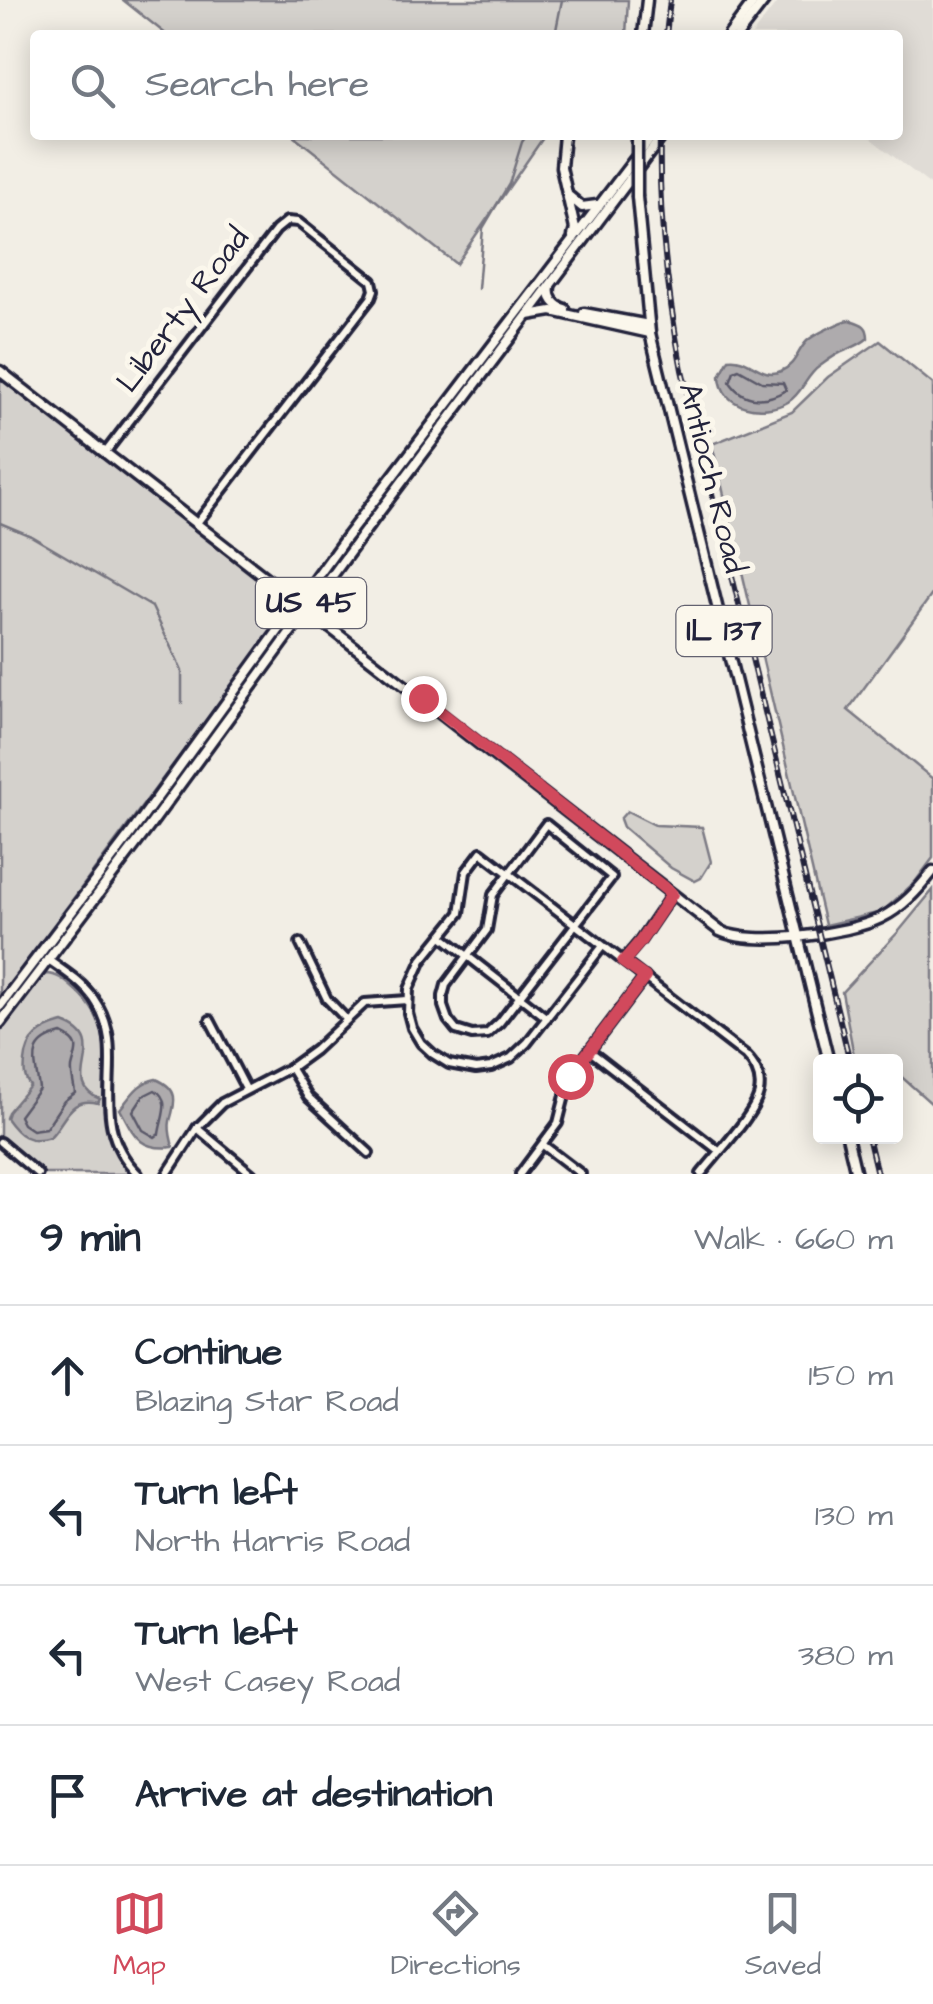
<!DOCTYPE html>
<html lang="en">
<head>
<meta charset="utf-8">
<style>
  :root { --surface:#fff; --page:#f6f6f7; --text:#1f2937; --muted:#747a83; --line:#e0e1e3; --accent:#d1495b }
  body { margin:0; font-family:"Architects Daughter",sans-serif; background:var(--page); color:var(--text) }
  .controls { position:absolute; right:30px; bottom:30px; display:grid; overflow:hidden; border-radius:10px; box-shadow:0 5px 25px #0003 }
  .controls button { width:90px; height:90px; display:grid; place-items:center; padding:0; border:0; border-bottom:2px solid var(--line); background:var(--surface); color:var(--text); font:50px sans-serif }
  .stop { position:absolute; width:30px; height:30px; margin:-22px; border:8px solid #d1495b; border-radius:50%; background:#fff }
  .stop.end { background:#d1495b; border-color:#fff; box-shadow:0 2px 10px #0008 }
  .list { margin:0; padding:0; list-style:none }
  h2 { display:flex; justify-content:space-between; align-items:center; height:130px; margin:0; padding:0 40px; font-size:42px }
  h2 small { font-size:32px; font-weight:400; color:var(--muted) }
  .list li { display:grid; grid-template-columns:65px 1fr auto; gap:30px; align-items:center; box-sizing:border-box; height:140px; padding:0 40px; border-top:2px solid var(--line) }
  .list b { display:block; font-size:38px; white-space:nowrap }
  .list p { margin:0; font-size:32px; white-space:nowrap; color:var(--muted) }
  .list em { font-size:32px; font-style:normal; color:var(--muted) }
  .icon { flex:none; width:55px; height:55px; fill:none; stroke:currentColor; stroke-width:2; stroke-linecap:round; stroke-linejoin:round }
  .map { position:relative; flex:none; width:933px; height:1174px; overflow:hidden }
  .search { position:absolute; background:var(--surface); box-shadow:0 5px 25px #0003; left:30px; right:30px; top:30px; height:110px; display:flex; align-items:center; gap:25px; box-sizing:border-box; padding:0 35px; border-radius:10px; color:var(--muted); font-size:38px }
  .sheet { height:690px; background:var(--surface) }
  nav { display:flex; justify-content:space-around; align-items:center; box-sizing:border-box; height:140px; border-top:2px solid var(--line); background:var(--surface); font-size:28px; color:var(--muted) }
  nav a { display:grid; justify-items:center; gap:5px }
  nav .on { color:var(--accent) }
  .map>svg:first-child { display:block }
</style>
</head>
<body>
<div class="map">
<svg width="933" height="1174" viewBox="0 0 933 1174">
  <rect width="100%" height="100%" fill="#f2eee5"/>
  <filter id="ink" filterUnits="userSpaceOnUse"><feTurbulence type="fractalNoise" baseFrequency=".01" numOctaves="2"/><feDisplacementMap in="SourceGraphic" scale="20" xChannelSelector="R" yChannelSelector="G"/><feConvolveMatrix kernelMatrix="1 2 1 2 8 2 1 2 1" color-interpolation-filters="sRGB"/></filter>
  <g filter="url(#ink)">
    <polygon fill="#e0dcd6" points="779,0 933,0 933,187 866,135 898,135 898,35 752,35"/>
    <g fill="#d4d1cc" stroke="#7b7a84" stroke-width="2.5">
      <polygon points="123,0 628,0 626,35 167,35"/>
      <polygon points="293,135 545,135 456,264"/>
      <polygon points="880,341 933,384 933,593 848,710 933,779 933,858 915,882 882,912 825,925 712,444 792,412 828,377"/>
      <polygon points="0,375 282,596 287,604 286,613 0,997"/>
      <polygon points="627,811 655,825 702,827 711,862 701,878 695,881 671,868 623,827 620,819"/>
      <polygon points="933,890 933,1105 896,1072 896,1062 855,1061 842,992 900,930"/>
      <path d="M46,974C57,974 64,980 73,988C123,1030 96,1074 107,1127C111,1146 121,1161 134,1174H41L0,1138V1031L40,979Z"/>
    </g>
    <g fill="#aeabad" stroke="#76747f" stroke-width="2.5">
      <path d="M850,320C862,324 868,325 868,338C859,346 850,348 840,353C833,356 826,362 820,366C806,375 803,393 788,402C763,416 721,409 720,376L729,359C749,356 762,380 781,371C796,365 797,351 807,341C813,335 842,321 850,320Z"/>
      <path d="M63,1023C116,1042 57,1082 100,1099L98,1103C69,1096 66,1121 50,1137C28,1144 18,1135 6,1118L8,1112L30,1086C24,1078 24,1072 25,1062C27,1037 41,1029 63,1023Z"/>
      <path d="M156,1079C179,1089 176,1101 170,1121C168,1130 171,1138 173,1147C139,1151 134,1135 120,1109C131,1096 138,1082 156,1079Z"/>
    </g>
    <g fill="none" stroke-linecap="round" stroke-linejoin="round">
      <g stroke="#5a5969" stroke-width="2.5">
        <path d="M739,369L762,382L783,383L786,390C766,402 744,403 730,382L734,371Z"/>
        <path d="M62,1034C83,1044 76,1050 72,1068C71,1075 74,1085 75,1093L64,1101L46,1128L32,1130L23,1124L19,1116L39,1089C36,1062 25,1043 62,1034Z"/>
        <path d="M155,1090C172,1100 161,1118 159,1134L155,1137L143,1130L133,1111L143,1096Z"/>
      </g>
      <g stroke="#76747f" stroke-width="2.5">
        <polyline points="555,35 562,0"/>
        <polyline points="478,289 483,228 509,184 522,142 527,135"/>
        <polyline points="0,523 31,536 152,607 182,671 182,703"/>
      </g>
      <defs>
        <g id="minor">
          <polyline points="105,453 276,230 287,221 298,222 372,281 374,290 371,298 197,523"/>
          <polygon points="546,824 612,877 500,1022 487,1034 472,1035 456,1030 448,1020 443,1006 443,996 446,985 487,930 493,895"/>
          <path d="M672,894L640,941L623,961L746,1056C756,1066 762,1078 759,1093C755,1114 716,1155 701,1174"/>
          <polyline points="442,936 547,1018"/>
          <polyline points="300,943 327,999 346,1019"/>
          <polyline points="602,947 527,1043 511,1058 491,1067 476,1069 449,1064 433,1054 421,1043 412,1028 408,1013 409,989 422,960 460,913 466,872 481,852 623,961"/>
          <path d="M47,959C64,971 82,982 94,999C133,1055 81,1118 138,1174"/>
          <polyline points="210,1020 246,1089"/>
          <polyline points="590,1051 719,1151"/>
          <polyline points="290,1067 308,1097 369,1153"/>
          <polyline points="197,1128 252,1174"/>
          <polyline points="0,1142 38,1174"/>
          <polyline points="543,1145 581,1174"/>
          <polyline points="167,1174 197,1128 222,1103 293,1066 315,1050 365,1003 407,1000"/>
          <polyline points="520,1174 558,1123 570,1076 645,977"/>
        </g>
        <g id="major">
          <polyline points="643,35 647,0"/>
          <polyline points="729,35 755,0"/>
          <polyline points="738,35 765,0"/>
          <polyline points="564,135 561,167 575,229 573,236"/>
          <polyline points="570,197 582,207 597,205"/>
          <polyline points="637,197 650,333 829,1062"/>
          <path d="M550,287C548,298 555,306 565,309"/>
          <polyline points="584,313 649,325"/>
          <polyline points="528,315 552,311 650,333"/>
          <path d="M0,371L720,931C753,947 848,934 881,918C903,907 918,890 933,871"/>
          <polyline points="0,1006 127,839 347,536 653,135"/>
          <polyline points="0,1023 149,827 362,535 663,135"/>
          <polyline points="847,1136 856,1174"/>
        </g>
      </defs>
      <use href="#minor" stroke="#22223b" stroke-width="14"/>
      <use href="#major" stroke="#22223b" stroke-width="15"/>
      <use href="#minor" stroke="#fbf7ec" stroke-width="6"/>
      <use href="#major" stroke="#fbf7ec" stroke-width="8"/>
      <defs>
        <g id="rail">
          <polyline points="666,35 670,0"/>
          <path d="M660,135C658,214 667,292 682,370L850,1062"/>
          <polyline points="868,1136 877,1174"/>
        </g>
      </defs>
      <use href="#rail" stroke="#22223b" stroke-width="6"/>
      <use href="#rail" stroke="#fbf7ec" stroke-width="2.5" stroke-dasharray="8" stroke-linecap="butt"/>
      <defs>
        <polyline id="major-bridge" points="637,135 637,197"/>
      </defs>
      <use href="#major-bridge" stroke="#22223b" stroke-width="15" stroke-linecap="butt"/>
      <use href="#major-bridge" stroke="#fbf7ec" stroke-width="8"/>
    </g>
  </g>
  <g fill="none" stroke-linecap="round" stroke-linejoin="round" filter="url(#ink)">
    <polyline stroke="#d1495b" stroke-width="12" points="423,698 672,894 640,942 623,962 645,977 570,1076"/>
  </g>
  <g text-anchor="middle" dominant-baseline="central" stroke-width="10" stroke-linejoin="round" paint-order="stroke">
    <g fill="#fbf7ec" stroke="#636270" stroke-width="2.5">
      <rect x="256" y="578" width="110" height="50" rx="8"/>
      <rect x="676.5" y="606" width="95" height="50" rx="8"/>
    </g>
    <g font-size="30" font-weight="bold" fill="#22223b">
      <text x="311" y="603">US 45</text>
      <text x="724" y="631">IL 137</text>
    </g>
    <g font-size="32" fill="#22223b" stroke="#fbf7ec">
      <text transform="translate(183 310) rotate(-53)">Liberty Road</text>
      <text transform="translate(712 478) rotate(76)">Antioch Road</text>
    </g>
  </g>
</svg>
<div class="controls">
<button><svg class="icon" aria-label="locate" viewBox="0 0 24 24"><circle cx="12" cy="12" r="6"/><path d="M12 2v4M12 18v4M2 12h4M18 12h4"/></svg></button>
</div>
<div class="stop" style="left:570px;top:1076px"></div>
<div class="stop end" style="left:423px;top:698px"></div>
<div class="search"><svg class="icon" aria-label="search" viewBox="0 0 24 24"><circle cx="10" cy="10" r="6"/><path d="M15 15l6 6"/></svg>Search here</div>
</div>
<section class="sheet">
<h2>9 min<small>Walk · 660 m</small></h2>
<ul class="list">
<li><svg class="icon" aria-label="ahead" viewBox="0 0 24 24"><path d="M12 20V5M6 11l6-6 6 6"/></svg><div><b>Continue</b><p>Blazing Star Road</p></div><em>150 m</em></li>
<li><svg class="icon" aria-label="left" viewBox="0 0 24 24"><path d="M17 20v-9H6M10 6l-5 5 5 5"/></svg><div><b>Turn left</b><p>North Harris Road</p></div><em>130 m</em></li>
<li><svg class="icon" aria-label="left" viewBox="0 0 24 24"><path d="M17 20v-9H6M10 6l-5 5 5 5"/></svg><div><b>Turn left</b><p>West Casey Road</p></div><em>380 m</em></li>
<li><svg class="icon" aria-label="arrive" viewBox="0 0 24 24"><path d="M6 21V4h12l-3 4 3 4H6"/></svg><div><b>Arrive at destination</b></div></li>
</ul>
</section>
<nav>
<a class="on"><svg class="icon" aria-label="map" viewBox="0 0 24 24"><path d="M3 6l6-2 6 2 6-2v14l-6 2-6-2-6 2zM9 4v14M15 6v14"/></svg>Map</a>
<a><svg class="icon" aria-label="directions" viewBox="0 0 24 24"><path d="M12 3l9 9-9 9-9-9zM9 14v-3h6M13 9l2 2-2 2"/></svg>Directions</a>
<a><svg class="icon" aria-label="saved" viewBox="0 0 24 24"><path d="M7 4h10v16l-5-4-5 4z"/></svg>Saved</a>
</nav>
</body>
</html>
